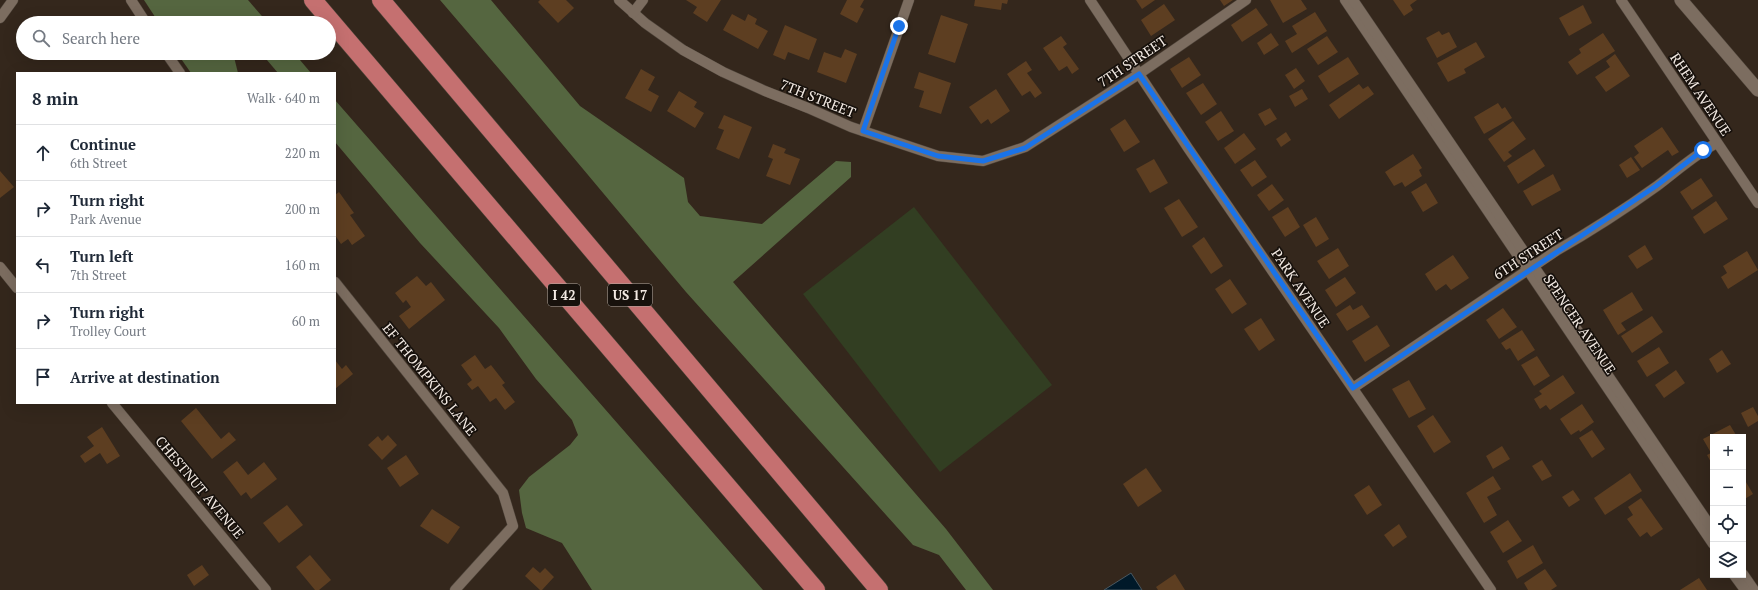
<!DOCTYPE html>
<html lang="en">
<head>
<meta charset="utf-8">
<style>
  :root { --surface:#fff; --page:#f2f2f3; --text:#1f2937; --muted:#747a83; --line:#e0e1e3 }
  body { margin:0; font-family:"PT Serif",serif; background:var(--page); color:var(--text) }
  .controls { position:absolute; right:12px; bottom:12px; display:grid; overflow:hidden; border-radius:0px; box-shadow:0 4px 16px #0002 }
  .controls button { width:36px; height:36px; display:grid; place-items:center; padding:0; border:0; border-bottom:1px solid var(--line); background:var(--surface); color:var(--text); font:20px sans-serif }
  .stop { position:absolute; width:12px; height:12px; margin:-9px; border:3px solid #1a73e8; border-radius:50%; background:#fff }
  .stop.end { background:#1a73e8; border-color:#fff; box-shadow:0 1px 4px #0008 }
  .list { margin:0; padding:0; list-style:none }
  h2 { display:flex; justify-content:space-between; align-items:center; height:52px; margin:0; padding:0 16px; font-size:17px }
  h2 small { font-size:13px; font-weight:400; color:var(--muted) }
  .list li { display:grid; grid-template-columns:26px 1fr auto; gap:12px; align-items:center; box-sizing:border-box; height:56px; padding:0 16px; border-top:1px solid var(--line) }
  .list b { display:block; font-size:15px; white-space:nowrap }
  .list p { margin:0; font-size:13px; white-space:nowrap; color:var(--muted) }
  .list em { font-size:13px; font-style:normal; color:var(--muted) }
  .icon { flex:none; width:22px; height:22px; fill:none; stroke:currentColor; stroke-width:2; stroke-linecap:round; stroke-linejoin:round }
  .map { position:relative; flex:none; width:1758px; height:590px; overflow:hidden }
  .search { position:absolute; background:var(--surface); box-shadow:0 4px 16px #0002; left:16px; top:16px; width:320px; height:44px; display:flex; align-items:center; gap:10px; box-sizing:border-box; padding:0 14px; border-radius:22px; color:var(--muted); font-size:15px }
  .panel { position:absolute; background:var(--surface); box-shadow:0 4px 16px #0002; left:16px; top:72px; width:320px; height:332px; border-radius:0px }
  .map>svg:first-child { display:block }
</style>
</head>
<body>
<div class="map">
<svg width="1758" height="590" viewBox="0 0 1758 590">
  <rect width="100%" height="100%" fill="#34271c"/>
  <polygon fill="#323e22" points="914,207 1052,385 940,472 803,294"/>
  <g fill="#556640">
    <polygon points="144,0 248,0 268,23 159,23"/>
    <polygon points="440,0 491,0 580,106 684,178 688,202 700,216 762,224 836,161 851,162 851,177 733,282 946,529 993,590 966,590 939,555 913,545 686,292 511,83"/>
    <polygon points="177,53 233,53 238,73 191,73"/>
    <polygon points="261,53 294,53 311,73 278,73"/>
    <polygon points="335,100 763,590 592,590 562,543 526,528 522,513 519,490 529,477 570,445 578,435 572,420 536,379 499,328 420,243 335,142"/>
  </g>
  <polygon fill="#001929" stroke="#495861" points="1131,573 1142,590 1104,590"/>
  <g fill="#5d3e21">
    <polygon points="540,0 566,0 574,8 558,23 538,2"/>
    <polygon points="686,0 721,0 707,22 693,13 697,7"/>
    <polygon points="847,0 864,0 860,7 864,9 857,23 840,14"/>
    <polygon points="975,0 1008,0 1007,4 1002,3 1001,10 974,6"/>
    <polygon points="1136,0 1155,0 1142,9"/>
    <polygon points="1220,0 1233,0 1224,6"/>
    <polygon points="1270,0 1301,0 1307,9 1283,23"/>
    <polygon points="1393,0 1417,0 1410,5 1413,10 1404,16"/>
    <polygon points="1164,4 1175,20 1151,36 1141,20"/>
    <polygon points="1583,5 1592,23 1569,36 1559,18"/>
    <polygon points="1256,8 1268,25 1242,42 1231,25"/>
    <polygon points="1315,12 1327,31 1292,53 1285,41 1297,34 1292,26"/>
    <polygon points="732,14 745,21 748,14 757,19 755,24 768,31 758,49 723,30"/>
    <polygon points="941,15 968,24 955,63 928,54"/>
    <polygon points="785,25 817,39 809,60 788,52 785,60 773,55"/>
    <polygon points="1439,31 1442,35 1449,32 1457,47 1437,58 1426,38"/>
    <polygon points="1271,33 1279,45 1264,55 1257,43"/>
    <polygon points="1603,33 1615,51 1577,75 1568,62 1581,53 1579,49"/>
    <polygon points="1061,36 1067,44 1063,47 1079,69 1072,74 1067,66 1059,71 1043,48"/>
    <polygon points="1327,36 1338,52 1318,65 1307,49"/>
    <polygon points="1476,42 1485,57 1464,69 1466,73 1448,82 1437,63"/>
    <polygon points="845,49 857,54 846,83 817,72 824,52 841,58"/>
    <polygon points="1615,54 1630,76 1606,92 1595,77 1610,67 1606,61"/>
    <polygon points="1189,57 1201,75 1182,88 1170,69"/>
    <polygon points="1348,57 1359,74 1329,93 1318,76"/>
    <polygon points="1026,61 1032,70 1027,73 1042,93 1035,98 1030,91 1022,96 1007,74"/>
    <polygon points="1296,68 1305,81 1294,89 1285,75"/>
    <polygon points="641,69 655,77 648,90 659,96 651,112 625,98"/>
    <polygon points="919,72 951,83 941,114 919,107 924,91 914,88"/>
    <polygon points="1203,83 1217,104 1201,115 1186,93"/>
    <polygon points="1359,84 1363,89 1368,86 1374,94 1339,119 1329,105"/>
    <polygon points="996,89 1010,111 991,124 988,119 981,124 969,107"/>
    <polygon points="1302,89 1308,99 1295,107 1289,96"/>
    <polygon points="679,91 697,102 694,107 704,113 695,128 667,111"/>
    <polygon points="1498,103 1502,109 1505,107 1512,118 1484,134 1474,117"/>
    <polygon points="1270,108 1277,119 1265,126 1258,114"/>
    <polygon points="1221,111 1234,131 1218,141 1205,122"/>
    <polygon points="724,115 752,127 739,159 716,149 724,130 718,128"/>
    <polygon points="1125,119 1140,142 1124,152 1110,129"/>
    <polygon points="1513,121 1526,139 1508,152 1512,156 1504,162 1488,139"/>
    <polygon points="1662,127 1679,152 1672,156 1668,150 1642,168 1634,157 1639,153 1634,146"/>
    <polygon points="1286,132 1291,140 1281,147 1276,139"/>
    <polygon points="1244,133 1256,149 1235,164 1224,148"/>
    <polygon points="773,144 786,149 784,153 800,159 790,185 766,176 773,159 768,157"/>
    <polygon points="1534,149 1545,166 1518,184 1507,166"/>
    <polygon points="1413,154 1422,168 1419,170 1422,176 1405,187 1402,182 1394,186 1385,172"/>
    <polygon points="1631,157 1640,170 1627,178 1619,165"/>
    <polygon points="1154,159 1168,183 1150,193 1136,169"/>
    <polygon points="1255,160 1267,177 1252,187 1240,170"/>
    <polygon points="0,171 14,187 0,198"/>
    <polygon points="1553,174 1561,190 1532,206 1523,191"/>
    <polygon points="1701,178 1713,196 1692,210 1680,192"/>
    <polygon points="1426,183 1438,203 1423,212 1411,192"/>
    <polygon points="1272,184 1284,200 1269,211 1257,195"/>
    <polygon points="339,192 354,213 350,215 365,236 352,245 348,239 341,244 335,235 335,195"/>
    <polygon points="1179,199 1198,227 1182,237 1164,208"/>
    <polygon points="1716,201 1728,219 1704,234 1693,217"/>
    <polygon points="1288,207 1300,227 1285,237 1272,217"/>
    <polygon points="1316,217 1329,239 1316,247 1303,225"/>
    <polygon points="1204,237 1223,266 1211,274 1192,246"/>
    <polygon points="1645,245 1653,259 1637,269 1628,256"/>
    <polygon points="1338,248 1349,266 1329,279 1317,261"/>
    <polygon points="1747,251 1758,270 1728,289 1721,277 1727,273 1723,266"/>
    <polygon points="1453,255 1469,278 1451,290 1446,284 1436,291 1425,274"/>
    <polygon points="417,276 426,286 431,282 445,300 409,329 399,316 411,307 406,300 403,303 395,293"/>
    <polygon points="1345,277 1356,293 1336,307 1325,290"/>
    <polygon points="1230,279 1247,304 1232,314 1215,289"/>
    <polygon points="1632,292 1643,310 1621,323 1626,330 1618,335 1603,310"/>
    <polygon points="1350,305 1353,310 1362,305 1370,317 1347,331 1336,314"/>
    <polygon points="1503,308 1517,327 1499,339 1486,320"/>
    <polygon points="1652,316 1663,332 1632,353 1621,336"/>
    <polygon points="1261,318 1275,340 1259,351 1244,329"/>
    <polygon points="1377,325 1390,346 1365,362 1352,341"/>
    <polygon points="1522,330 1535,350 1518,361 1510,348 1506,350 1501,343"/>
    <polygon points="1659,347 1669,363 1647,377 1637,361"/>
    <polygon points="1722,350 1731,364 1717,373 1709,359"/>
    <polygon points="475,355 485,369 491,365 505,383 502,385 515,402 505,410 496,398 490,402 478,386 472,390 467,384 472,380 461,365"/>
    <polygon points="1537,356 1550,376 1534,386 1521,365"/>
    <polygon points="335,360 342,369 346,365 353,374 335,389"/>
    <polygon points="1676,370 1685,383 1664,398 1655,385"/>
    <polygon points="1563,375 1575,393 1550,410 1546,405 1540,409 1534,399 1542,394 1539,391"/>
    <polygon points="1409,380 1426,409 1409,418 1392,389"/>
    <polygon points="1582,404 1594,422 1580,432 1579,430 1571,435 1560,419"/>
    <polygon points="1753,407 1758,416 1758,421 1748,427 1741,413"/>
    <polygon points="196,408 221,439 229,432 236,440 212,459 181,421"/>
    <polygon points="1433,415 1451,442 1434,453 1417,426"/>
    <polygon points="1730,425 1736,435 1733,437 1713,437 1713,466 1707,455 1711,453 1703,439"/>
    <polygon points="102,427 120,456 107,464 100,453 85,463 80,456 94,446 87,437"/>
    <polygon points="1592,430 1605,449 1592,458 1579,438"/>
    <polygon points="388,435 397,445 382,460 368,445 378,436 382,441"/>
    <polygon points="1502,446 1510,459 1493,469 1486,456"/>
    <polygon points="406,455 419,474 400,487 387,468"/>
    <polygon points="1542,460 1552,476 1542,481 1532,466"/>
    <polygon points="237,461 248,475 264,462 277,479 251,499 246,492 241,496 223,472"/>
    <polygon points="1146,468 1162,491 1138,507 1123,484"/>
    <polygon points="1630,473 1642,491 1605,515 1594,498"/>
    <polygon points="1493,476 1501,489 1487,497 1497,515 1484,523 1466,493"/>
    <polygon points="1743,477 1753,494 1743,500"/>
    <polygon points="1369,485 1382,505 1367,515 1354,495"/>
    <polygon points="1573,490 1580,500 1569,507 1562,497"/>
    <polygon points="1641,498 1663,529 1651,537 1647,532 1640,537 1627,519 1633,515 1628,507"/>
    <polygon points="287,505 303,525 279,543 263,523"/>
    <polygon points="432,509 460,527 448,544 420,526"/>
    <polygon points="1508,520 1522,541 1503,553 1490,532"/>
    <polygon points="1399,524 1407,537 1393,547 1384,535"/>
    <polygon points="1533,545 1543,563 1517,579 1507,561"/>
    <polygon points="310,555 331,580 319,590 315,590 296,567"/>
    <polygon points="202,565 209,575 194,586 187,575"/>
    <polygon points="533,567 540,573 545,568 554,577 542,590 540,590 525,576"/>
    <polygon points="1545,569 1557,586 1551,590 1528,590 1524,583"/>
    <polygon points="1175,574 1185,590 1158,590 1156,587"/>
    <polygon points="1699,578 1707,590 1680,590"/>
  </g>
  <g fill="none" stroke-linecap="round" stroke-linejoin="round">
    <defs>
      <g id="minor">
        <polyline points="131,0 146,23"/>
        <polyline points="619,0 645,23 683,50 723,72 765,91 808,108 851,127 938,156 983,161 1025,147 1139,74 1246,0"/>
        <polyline points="1090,0 1188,148 1491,590"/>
        <polyline points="1345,0 1713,544"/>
        <polyline points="1353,0 1713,530"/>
        <polyline points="1621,0 1758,203"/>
        <polyline points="633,13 643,0"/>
        <polyline points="0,18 13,0"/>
        <polyline points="166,53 180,73"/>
        <polyline points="863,131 909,0"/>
        <polyline points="0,267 17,288"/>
        <polyline points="335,282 503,493 513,526 455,590"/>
        <path d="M1353,388L1556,251C1591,231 1625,209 1657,186C1677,171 1695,154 1717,143"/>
        <polyline points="112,403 266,590"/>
        <polyline points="1743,574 1754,590"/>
        <polyline points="1734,575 1745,590"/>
      </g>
      <polyline id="tertiary" points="1681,0 1758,90"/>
      <g id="motorway">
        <polyline points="313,0 816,590"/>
        <polyline points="381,0 879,590"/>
      </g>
    </defs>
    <use href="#minor" stroke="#4f453b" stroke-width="11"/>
    <use href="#tertiary" stroke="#4f453b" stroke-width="14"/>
    <use href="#motorway" stroke="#4f453b" stroke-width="19"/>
    <use href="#minor" stroke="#7c6d60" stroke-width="10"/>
    <use href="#tertiary" stroke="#7c6d60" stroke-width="13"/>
    <use href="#motorway" stroke="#c57070" stroke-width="18"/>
  </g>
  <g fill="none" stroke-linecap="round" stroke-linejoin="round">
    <polyline stroke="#1a73e8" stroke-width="5" points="899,26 863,131 938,156 983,161 1025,148 1139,74 1353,388 1656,186 1703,150"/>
  </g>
  <g text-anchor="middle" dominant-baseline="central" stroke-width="3.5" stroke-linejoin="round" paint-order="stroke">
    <g fill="#17110c" stroke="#b2aaa3" stroke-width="1">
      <rect x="548" y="284" width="32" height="22" rx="3"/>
      <rect x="608" y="284" width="44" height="22" rx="3"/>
    </g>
    <g font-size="13" font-weight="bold" fill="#f4ebe4">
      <text x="564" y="295">I 42</text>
      <text x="630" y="295">US 17</text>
    </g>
    <g font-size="14" fill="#f4ebe4" stroke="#17110c">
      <text transform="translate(1132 61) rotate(-34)">7TH STREET</text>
      <text transform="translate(1701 94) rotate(56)">RHEM AVENUE</text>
      <text transform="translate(818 98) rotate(22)">7TH STREET</text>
      <text transform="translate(1528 254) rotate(-33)">6TH STREET</text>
      <text transform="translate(1301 288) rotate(56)">PARK AVENUE</text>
      <text transform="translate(1580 324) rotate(56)">SPENCER AVENUE</text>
      <text transform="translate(430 379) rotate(51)">EF THOMPKINS LANE</text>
      <text transform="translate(200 487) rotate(50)">CHESTNUT AVENUE</text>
    </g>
  </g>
</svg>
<div class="controls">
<button>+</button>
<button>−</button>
<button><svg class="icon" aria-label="locate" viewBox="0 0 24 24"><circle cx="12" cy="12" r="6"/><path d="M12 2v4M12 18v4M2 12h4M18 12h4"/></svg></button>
<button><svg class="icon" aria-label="layers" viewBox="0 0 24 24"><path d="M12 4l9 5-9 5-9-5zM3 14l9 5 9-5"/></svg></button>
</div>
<div class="stop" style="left:1703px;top:150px"></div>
<div class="stop end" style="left:899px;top:26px"></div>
<div class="search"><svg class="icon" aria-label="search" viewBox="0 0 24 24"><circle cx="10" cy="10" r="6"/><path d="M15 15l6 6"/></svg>Search here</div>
<section class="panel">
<h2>8 min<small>Walk · 640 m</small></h2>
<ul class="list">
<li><svg class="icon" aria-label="ahead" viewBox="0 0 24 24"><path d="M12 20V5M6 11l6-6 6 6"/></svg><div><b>Continue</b><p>6th Street</p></div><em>220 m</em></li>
<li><svg class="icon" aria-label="right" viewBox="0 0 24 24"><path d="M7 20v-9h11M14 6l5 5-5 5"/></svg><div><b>Turn right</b><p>Park Avenue</p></div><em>200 m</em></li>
<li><svg class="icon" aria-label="left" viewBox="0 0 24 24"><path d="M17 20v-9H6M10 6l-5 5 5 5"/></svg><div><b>Turn left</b><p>7th Street</p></div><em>160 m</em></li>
<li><svg class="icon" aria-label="right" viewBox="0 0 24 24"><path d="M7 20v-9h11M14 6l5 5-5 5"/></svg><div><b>Turn right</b><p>Trolley Court</p></div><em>60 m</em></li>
<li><svg class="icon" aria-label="arrive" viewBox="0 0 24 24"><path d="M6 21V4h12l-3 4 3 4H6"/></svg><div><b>Arrive at destination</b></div></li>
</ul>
</section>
</div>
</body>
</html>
